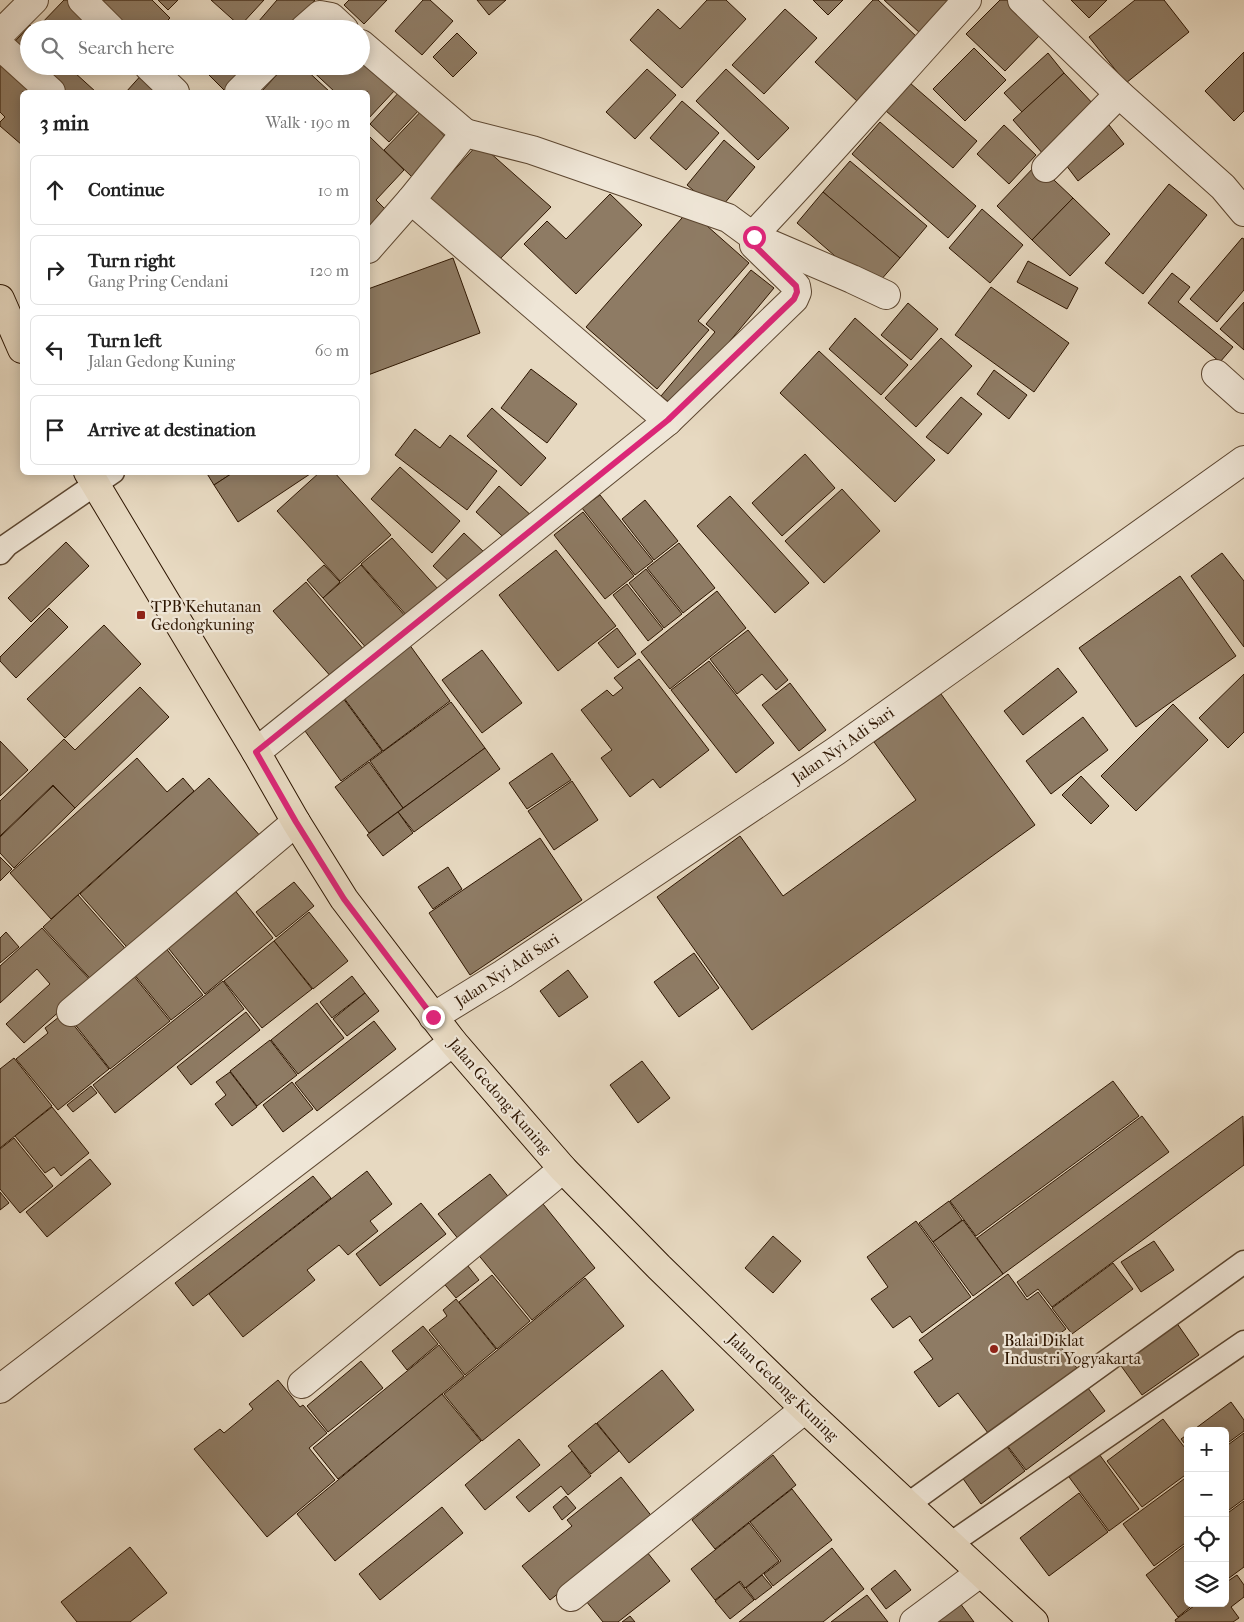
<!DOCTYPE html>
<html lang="en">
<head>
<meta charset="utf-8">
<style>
  :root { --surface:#fff; --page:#f6f6f6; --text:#222; --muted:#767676; --line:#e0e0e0 }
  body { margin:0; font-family:"IM FELL French Canon",serif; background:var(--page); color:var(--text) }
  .controls { position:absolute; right:15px; bottom:15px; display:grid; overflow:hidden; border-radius:8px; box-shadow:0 2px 12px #0003 }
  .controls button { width:45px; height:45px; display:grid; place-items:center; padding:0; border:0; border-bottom:1px solid var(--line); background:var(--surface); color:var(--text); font:25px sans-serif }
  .stop { position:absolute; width:15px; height:15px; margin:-11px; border:4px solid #db2777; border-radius:50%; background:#fff }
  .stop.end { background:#db2777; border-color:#fff; box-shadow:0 1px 5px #0008 }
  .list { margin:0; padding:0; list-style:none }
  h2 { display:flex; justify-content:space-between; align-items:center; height:65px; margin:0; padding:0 20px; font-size:21px }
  h2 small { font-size:16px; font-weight:400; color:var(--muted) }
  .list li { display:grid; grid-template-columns:32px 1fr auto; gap:15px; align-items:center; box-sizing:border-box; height:70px; margin:0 10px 10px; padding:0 10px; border:1px solid var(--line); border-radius:8px }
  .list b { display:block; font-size:19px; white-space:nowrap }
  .list p { margin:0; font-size:16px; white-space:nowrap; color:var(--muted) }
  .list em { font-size:16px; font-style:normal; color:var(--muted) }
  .icon { flex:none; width:28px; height:28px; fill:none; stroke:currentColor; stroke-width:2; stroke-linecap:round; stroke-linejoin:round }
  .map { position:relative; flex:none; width:1244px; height:1622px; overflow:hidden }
  .search { position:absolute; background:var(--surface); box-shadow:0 2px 12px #0003; left:20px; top:20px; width:350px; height:55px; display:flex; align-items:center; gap:12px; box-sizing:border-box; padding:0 18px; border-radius:28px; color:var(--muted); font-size:19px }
  .panel { position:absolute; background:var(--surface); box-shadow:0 2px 12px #0003; left:20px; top:90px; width:350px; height:385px; border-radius:8px }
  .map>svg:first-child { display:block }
</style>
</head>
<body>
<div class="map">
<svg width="1244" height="1622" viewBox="0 0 1244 1622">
  <rect width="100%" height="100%" fill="#e7d9c1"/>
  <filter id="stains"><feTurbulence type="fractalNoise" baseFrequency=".004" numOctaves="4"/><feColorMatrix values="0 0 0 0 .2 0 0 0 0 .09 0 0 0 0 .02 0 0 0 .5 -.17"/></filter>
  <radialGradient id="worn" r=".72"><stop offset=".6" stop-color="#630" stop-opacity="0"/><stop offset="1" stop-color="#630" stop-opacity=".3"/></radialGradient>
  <g fill="#8e7b64" stroke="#2d1500">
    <polygon points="64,0 71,0 100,29 42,29 39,26"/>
    <polygon points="85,0 152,0 170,18 159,29 115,29"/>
    <polygon points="158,0 178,0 168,10"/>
    <polygon points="211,0 264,0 240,26"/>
    <polygon points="277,0 315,0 289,29 252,29"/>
    <polygon points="349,0 387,0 364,24 344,5"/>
    <polygon points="423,0 430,0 453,21 422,55 395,31"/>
    <polygon points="477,0 506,0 489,15"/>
    <polygon points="707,0 726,0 746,19 682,88 630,40 658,9 680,29"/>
    <polygon points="813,0 843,0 828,15"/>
    <polygon points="873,0 878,0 918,38 858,102 815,62"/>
    <polygon points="884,0 950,0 920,33"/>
    <polygon points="1000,0 1008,0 1042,33 1005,71 966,34"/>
    <polygon points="1071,0 1107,0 1089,18"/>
    <polygon points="1135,0 1164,0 1189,32 1126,83 1089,37"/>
    <polygon points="785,9 817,38 764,94 732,65"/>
    <polygon points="225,20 234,29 216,29"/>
    <polygon points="30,25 34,29 29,29 29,66 75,66 77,68 74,72 96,92 55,92 8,49"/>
    <polygon points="457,33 477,53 453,77 433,57"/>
    <polygon points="974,48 1006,80 965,121 933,89"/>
    <polygon points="1244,52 1244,111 1234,121 1205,91"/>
    <polygon points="1048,53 1064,73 1022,112 1004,93"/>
    <polygon points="361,57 396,89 368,119 368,92 335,92 307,66 361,66"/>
    <polygon points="0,58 49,92 22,92 22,145 0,126 0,122 5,117 0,112"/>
    <polygon points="200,66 255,66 229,92 226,92"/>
    <polygon points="285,66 302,66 330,92 261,92"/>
    <polygon points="647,69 676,95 635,139 606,112"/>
    <polygon points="726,69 789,128 758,160 696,101"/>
    <polygon points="144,72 166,92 126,92"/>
    <polygon points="1064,73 1096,107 1044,155 1013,120"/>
    <polygon points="910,83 977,141 953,168 886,111"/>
    <polygon points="401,90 421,108 389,142 370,124"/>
    <polygon points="682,101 719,133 686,170 650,138"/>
    <polygon points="429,103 446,120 438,129 448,140 412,177 384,150"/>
    <polygon points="880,122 976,206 948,238 852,154"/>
    <polygon points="1004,125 1036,155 1009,184 977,154"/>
    <polygon points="1109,125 1124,144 1078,181 1063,161"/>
    <polygon points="370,137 404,170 376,200 394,218 368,242 368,139"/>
    <polygon points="724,140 755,167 718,211 687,185"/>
    <polygon points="479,143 551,207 493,266 425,202"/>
    <polygon points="850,161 927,226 900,258 823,192"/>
    <polygon points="1037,164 1073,198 1032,240 997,206"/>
    <polygon points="1169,184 1207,215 1143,294 1105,263"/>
    <polygon points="823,192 900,258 873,289 797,223"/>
    <polygon points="610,194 642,225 576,294 524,244 547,221 566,239"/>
    <polygon points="1073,198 1110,234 1070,276 1032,240"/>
    <polygon points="982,209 1023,245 990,283 949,248"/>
    <polygon points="689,210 749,263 698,321 709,330 657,389 586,327"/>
    <polygon points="1242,238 1244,239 1244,290 1217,322 1190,299"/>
    <polygon points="453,258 480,333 368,375 368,289"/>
    <polygon points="1028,261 1078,288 1067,309 1017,282"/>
    <polygon points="751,270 774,288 675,407 661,396 715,332 706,324"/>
    <polygon points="1172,273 1190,287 1178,302 1233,347 1220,362 1148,303"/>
    <polygon points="991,287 1069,343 1034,392 955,335"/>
    <polygon points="1244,302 1244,350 1220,329"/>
    <polygon points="908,303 938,329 911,360 881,335"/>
    <polygon points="855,318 908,365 881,395 829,349"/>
    <polygon points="941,338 972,366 916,427 885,398"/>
    <polygon points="819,351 935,460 895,502 780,393"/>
    <polygon points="531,369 577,404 547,443 501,408"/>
    <polygon points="994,370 1027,395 1009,419 977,394"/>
    <polygon points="961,397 982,414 948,454 926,437"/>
    <polygon points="492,408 546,458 521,486 467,436"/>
    <polygon points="415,429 440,448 450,435 497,471 467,510 395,455"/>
    <polygon points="805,454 835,488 782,536 752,503"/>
    <polygon points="400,467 460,521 432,553 371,499"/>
    <polygon points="206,472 234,472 214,485"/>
    <polygon points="234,472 313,472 238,522 214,485"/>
    <polygon points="320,472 334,472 391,535 340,581 277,511"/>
    <polygon points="499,486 534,518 511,544 476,512"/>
    <polygon points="842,489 880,531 824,583 785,541"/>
    <polygon points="600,495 653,561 635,575 582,508"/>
    <polygon points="730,496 809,583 775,613 697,526"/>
    <polygon points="645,500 678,541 654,560 622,519"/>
    <polygon points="583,512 634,576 605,599 554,535"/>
    <polygon points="464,533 486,554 456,588 433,566"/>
    <polygon points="392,538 438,589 407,616 361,564"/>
    <polygon points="66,542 89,566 31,622 8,598"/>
    <polygon points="679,543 715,588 683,613 647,568"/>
    <polygon points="556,550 616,626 558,671 499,595"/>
    <polygon points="1222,553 1244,581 1244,647 1191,576"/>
    <polygon points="324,565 340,582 323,598 307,580"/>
    <polygon points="361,565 406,617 368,650 323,598"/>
    <polygon points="646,569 682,614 664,628 629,583"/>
    <polygon points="1180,576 1236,656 1136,727 1079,648"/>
    <polygon points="306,582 365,651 333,679 273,611"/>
    <polygon points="627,584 663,629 648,641 613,595"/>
    <polygon points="717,591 746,628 670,689 641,652"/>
    <polygon points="49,608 68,627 16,678 0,661 0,657"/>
    <polygon points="104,625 141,664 65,738 27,699"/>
    <polygon points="617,628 636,654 618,668 598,643"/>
    <polygon points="748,630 788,680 776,690 762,674 737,694 710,659"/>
    <polygon points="409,644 450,701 383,751 341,694"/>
    <polygon points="482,650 522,703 482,733 442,680"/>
    <polygon points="639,659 709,750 660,788 653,779 630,797 601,758 612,750 581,710 607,690 613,696 623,688 614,678"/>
    <polygon points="709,661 774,743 736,773 671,690"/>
    <polygon points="1058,668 1077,692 1023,735 1004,711"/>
    <polygon points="1244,674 1244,732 1228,748 1199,718"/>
    <polygon points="790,683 826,730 799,751 762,705"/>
    <polygon points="140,687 169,717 75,808 53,785 0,836 0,801 64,739 75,750"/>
    <polygon points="340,694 382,751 341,781 300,724"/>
    <polygon points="941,694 1035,825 752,1030 657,897 740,836 783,896 916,800 874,742"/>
    <polygon points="451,702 485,748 403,808 370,761"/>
    <polygon points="1173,704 1208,740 1136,811 1101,776"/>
    <polygon points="1083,717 1108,750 1051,794 1026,761"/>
    <polygon points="0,741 28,770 0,796"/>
    <polygon points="485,748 500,769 414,832 398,812"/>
    <polygon points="552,753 571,780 527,809 509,783"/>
    <polygon points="137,758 167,792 183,778 194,791 51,919 10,873"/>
    <polygon points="369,762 403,808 369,833 335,787"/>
    <polygon points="1081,776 1109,806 1091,824 1062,795"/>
    <polygon points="209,778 262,838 133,954 80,894"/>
    <polygon points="572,781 598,820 554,850 528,811"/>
    <polygon points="53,786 75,808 14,868 0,853 0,837"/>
    <polygon points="398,812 413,833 383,856 367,835"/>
    <polygon points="540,838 582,900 470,975 429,913"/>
    <polygon points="0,857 12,869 0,881"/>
    <polygon points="448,867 462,889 433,909 418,887"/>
    <polygon points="294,882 314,906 276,937 256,912"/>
    <polygon points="233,888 273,938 205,994 165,944"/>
    <polygon points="78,895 131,955 97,986 43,927"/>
    <polygon points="309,912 348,961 313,989 274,941"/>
    <polygon points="42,928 92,982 24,1043 6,1024 50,984 37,969 0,1003 0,966"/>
    <polygon points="6,932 19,947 0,963 0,938"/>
    <polygon points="274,941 312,989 262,1028 224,981"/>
    <polygon points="161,942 203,995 171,1020 129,968"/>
    <polygon points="694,953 719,988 679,1017 654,982"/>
    <polygon points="129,970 170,1021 110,1069 70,1018"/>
    <polygon points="568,970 588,997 559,1017 540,991"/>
    <polygon points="352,976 365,993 332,1018 320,1002"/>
    <polygon points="223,981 244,1009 115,1113 93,1085"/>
    <polygon points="365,993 379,1011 347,1036 333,1019"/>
    <polygon points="317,1003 344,1038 298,1074 271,1040"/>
    <polygon points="246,1012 260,1030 191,1085 177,1067"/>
    <polygon points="64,1013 109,1069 58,1110 16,1059 48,1033 45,1028"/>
    <polygon points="374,1021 396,1049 317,1111 295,1083"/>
    <polygon points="270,1040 297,1075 257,1106 230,1071"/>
    <polygon points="14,1058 52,1106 0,1148 0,1069"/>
    <polygon points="642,1061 670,1098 638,1123 610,1085"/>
    <polygon points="230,1072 257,1107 232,1126 215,1104 226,1095 216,1082"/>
    <polygon points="1113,1081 1139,1116 976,1236 950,1201"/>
    <polygon points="292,1082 313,1109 283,1132 263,1105"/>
    <polygon points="91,1086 97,1093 73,1112 67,1105"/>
    <polygon points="52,1107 89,1153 61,1176 54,1167 45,1173 15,1136"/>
    <polygon points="1142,1116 1169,1152 1003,1274 977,1238"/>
    <polygon points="1243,1116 1244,1165 1052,1307 1038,1289 1027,1297 1017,1282"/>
    <polygon points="14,1138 53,1186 20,1213 0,1189 0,1149"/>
    <polygon points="90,1159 111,1184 47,1237 26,1212"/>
    <polygon points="367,1171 392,1204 370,1221 378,1231 348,1255 339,1245 307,1270 315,1280 243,1337 209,1294"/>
    <polygon points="490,1174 511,1200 460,1241 438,1214"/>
    <polygon points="313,1176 331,1198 193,1306 175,1283"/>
    <polygon points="0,1192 9,1203 0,1210"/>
    <polygon points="539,1199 595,1268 532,1320 476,1252"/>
    <polygon points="949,1201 962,1220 933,1242 919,1223"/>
    <polygon points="421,1203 446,1234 380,1286 356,1254"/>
    <polygon points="963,1220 1003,1274 973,1296 933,1242"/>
    <polygon points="916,1221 971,1297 922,1333 910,1316 893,1328 871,1299 888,1287 867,1257"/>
    <polygon points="773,1236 801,1261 773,1293 745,1268"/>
    <polygon points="1154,1241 1174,1270 1141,1292 1121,1262"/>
    <polygon points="464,1261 479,1280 456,1298 441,1280"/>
    <polygon points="1113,1263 1133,1289 1072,1334 1052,1308"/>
    <polygon points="1008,1274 1027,1300 1038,1292 1066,1329 1054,1338 1080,1372 991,1437 958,1393 939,1407 914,1372 933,1359 919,1340"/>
    <polygon points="492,1275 530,1321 497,1349 459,1302"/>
    <polygon points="585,1278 624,1326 482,1441 444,1394"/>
    <polygon points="456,1299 496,1349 465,1375 429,1330 447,1316 443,1310"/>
    <polygon points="1176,1322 1199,1355 1142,1395 1119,1363"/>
    <polygon points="423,1326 438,1344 407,1370 392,1351"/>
    <polygon points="439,1345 464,1376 338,1479 313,1448"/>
    <polygon points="361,1361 383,1388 328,1432 307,1406"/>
    <polygon points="662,1370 694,1410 629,1463 597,1423"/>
    <polygon points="278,1380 300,1407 303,1405 327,1433 309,1448 335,1480 267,1537 194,1449 220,1429 224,1433 253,1409 249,1404"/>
    <polygon points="1082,1380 1105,1411 1026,1470 1003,1440"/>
    <polygon points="442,1394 481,1441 335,1561 297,1514"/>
    <polygon points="1231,1402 1244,1420 1244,1431 1225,1445 1225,1431 1192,1431"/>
    <polygon points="1163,1419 1188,1452 1188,1473 1142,1507 1107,1461"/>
    <polygon points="596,1423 619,1451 591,1474 568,1446"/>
    <polygon points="1244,1433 1244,1499 1225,1513 1225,1447"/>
    <polygon points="1188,1434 1188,1448 1181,1439"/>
    <polygon points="519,1439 540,1465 485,1510 465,1485"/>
    <polygon points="1002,1440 1025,1471 981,1504 959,1473"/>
    <polygon points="572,1451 591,1476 568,1495 561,1486 529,1512 516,1497"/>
    <polygon points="1099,1454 1139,1509 1109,1531 1069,1477"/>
    <polygon points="773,1455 796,1485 715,1549 692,1520"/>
    <polygon points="1188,1476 1188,1541 1154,1566 1123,1524"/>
    <polygon points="621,1477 653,1518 550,1600 522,1566 572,1526 567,1520"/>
    <polygon points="792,1489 832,1540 773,1586 764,1574 781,1561 750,1522"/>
    <polygon points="1079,1493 1108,1532 1049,1576 1020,1538"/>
    <polygon points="566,1496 576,1508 562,1520 553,1507"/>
    <polygon points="1244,1501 1244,1567 1225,1581 1225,1515"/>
    <polygon points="442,1507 463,1533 380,1600 359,1574"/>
    <polygon points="749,1523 779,1561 745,1588 740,1581 715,1600 691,1569"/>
    <polygon points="1188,1543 1188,1603 1195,1603 1178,1617 1146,1575"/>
    <polygon points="130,1547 167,1593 130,1622 77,1622 61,1602"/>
    <polygon points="832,1548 864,1589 823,1622 739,1622"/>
    <polygon points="647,1552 670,1581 618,1622 603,1622 586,1601"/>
    <polygon points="895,1570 911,1590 886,1609 871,1589"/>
    <polygon points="762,1575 772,1587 755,1600 746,1588"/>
    <polygon points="1237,1575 1244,1585 1244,1597 1231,1607 1239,1618 1233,1622 1176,1622 1175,1620 1198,1603 1225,1603 1225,1583"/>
    <polygon points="739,1582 754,1600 730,1619 715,1601"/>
    <polygon points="867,1595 888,1622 831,1622"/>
    <polygon points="954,1595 974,1622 917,1622"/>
    <polygon points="630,1616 635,1622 622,1622"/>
  </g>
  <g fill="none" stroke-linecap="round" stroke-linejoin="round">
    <defs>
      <g id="service">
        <polyline points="0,553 7,545 113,472"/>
        <polyline points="907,1505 1244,1262"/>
        <polyline points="950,1544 1244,1342"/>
      </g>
      <g id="minor">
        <polyline points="82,0 111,29"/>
        <polyline points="1022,0 1119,94 1223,187 1244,212"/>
        <polyline points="304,29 320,15 331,17 344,29"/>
        <polyline points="0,34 34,0"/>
        <polyline points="361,44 465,133"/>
        <polyline points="0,46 51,92"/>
        <polyline points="148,66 175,92"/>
        <polyline points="239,92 265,66"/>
        <polyline points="1046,168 1119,94"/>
        <polyline points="411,200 668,421"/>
        <polyline points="368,249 411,200 465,133 532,150 728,218 754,237 852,279 886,295"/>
        <polyline points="1216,374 1244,399"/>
        <path d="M256,752L668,421L794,299L797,292L796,286L754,245V237L758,230C829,155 897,77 967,0"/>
        <polyline points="71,1012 296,822"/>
        <polyline points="433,1017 503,974 836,751 1244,460"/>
        <polyline points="302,1384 563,1169"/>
        <polyline points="0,1389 453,1042"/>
        <polyline points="571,1597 805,1409"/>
        <polyline points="914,1622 980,1573"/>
      </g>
      <g id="primary">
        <polyline points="0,299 22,349"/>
        <polyline points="88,472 256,752 296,822 344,899 453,1042 563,1169 659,1267 805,1409 1034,1622"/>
      </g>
    </defs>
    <use href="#service" stroke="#5c4630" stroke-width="25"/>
    <use href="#minor" stroke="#5c4630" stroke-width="30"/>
    <use href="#primary" stroke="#2d1500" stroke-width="30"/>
    <use href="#service" stroke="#efe6d7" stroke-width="22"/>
    <use href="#minor" stroke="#efe6d7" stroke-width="28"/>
    <use href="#primary" stroke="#e7d9c1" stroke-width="28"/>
  </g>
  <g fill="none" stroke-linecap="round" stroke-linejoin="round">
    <polyline stroke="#db2777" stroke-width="6" points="433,1017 344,899 296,822 256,752 668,420 794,299 797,292 796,286 754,245 754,237"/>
  </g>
  <g fill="#8f2418" stroke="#efe6d7" stroke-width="2">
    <rect x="136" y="610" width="10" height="10" rx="2.5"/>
    <circle cx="994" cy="1349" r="5"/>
  </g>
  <g text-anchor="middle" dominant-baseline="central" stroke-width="4.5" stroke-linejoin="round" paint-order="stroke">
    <g font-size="16" fill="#2d1500" stroke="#efe6d7" text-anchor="start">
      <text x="151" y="606">TPB Kehutanan<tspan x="151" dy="18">Gedongkuning</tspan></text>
      <text x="1004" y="1340">Balai Diklat<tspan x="1004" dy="18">Industri Yogyakarta</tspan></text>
    </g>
    <g font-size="16" fill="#2d1500" stroke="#efe6d7">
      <text transform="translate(843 745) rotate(-35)">Jalan Nyi Adi Sari</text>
      <text transform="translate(507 970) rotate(-33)">Jalan Nyi Adi Sari</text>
      <text transform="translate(500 1096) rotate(49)">Jalan Gedong Kuning</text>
      <text transform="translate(783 1387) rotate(44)">Jalan Gedong Kuning</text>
    </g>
  </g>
  <rect width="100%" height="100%" filter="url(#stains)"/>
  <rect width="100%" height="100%" fill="url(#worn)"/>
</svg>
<div class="controls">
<button>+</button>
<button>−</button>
<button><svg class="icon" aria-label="locate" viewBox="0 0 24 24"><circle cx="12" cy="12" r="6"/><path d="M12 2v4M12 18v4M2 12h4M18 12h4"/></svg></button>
<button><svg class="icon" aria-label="layers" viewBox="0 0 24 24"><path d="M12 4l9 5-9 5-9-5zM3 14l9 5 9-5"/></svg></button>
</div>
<div class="stop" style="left:754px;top:237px"></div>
<div class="stop end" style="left:433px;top:1017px"></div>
<div class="search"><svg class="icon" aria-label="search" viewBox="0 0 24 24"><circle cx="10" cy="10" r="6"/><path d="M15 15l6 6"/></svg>Search here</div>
<section class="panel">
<h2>3 min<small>Walk · 190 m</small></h2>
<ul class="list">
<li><svg class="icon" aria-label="ahead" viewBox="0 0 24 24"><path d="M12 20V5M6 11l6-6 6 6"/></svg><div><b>Continue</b></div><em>10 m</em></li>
<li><svg class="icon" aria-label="right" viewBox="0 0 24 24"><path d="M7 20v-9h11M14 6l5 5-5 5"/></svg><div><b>Turn right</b><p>Gang Pring Cendani</p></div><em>120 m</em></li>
<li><svg class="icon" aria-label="left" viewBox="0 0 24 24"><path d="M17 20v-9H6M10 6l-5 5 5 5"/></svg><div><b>Turn left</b><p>Jalan Gedong Kuning</p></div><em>60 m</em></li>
<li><svg class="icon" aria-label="arrive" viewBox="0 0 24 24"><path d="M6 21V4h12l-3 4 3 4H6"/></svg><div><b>Arrive at destination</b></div></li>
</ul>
</section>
</div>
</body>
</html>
